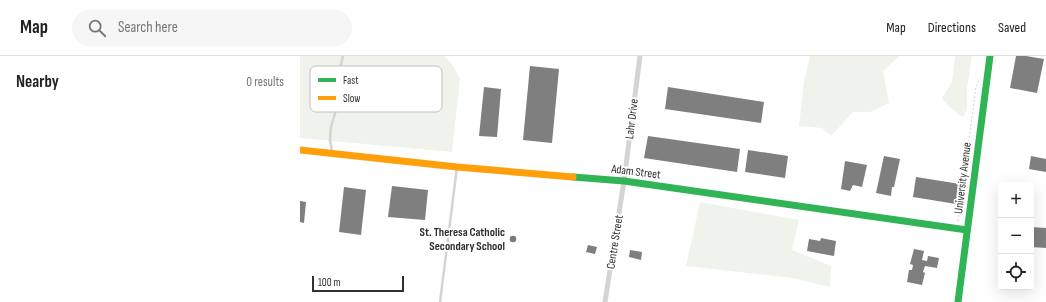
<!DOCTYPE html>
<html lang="en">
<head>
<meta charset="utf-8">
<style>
  :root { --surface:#fff; --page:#f6f6f6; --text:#222; --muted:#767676; --line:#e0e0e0 }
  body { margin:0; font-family:"Sofia Sans Condensed",sans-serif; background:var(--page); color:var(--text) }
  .controls { position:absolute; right:12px; bottom:12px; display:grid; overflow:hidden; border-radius:4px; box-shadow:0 4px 16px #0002 }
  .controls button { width:36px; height:36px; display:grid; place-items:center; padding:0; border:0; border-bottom:1px solid var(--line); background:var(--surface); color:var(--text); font:20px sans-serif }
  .scale { position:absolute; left:12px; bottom:10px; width:92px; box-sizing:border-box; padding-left:4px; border:2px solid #303030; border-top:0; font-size:11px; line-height:14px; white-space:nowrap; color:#303030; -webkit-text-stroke:3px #fff; paint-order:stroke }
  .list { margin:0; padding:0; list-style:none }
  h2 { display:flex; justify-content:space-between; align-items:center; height:52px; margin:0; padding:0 16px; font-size:17px }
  h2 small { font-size:13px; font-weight:400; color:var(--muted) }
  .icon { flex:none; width:22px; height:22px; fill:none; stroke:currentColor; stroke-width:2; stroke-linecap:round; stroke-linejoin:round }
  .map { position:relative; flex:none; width:746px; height:246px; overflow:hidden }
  header { display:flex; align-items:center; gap:24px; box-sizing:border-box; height:56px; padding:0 20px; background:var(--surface); border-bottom:1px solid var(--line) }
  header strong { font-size:19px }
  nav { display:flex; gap:22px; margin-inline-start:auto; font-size:14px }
  .search { width:280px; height:36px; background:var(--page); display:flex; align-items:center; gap:10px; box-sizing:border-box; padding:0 14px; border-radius:22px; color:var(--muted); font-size:15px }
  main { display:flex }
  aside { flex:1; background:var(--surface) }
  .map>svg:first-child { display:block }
</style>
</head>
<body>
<header>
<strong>Map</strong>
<div class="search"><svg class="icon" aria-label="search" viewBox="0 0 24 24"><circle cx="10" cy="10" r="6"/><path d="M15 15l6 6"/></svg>Search here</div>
<nav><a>Map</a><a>Directions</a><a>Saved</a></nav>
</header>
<main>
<aside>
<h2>Nearby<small>0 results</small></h2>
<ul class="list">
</ul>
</aside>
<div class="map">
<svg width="746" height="246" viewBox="0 0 746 246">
  <rect width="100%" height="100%" fill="#fff"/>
  <g fill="#eff3ec">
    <polygon points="0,0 145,0 152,8 160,23 152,96 0,82"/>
    <polygon points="510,0 599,0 583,15 589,47 570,56 553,56 531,80 522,72 499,70 504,26"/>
    <polygon points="655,0 672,0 667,32 667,52 663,61 649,51 642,42 652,26"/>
    <polygon points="400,146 499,164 492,194 531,210 530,231 492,222 386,210"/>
  </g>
  <g fill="#7f7f7f">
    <polygon points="716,0 726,0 744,3 737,37 710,32"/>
    <polygon points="230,10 259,13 252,87 223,84"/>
    <polygon points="184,31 201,33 197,81 179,80"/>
    <polygon points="368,31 464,46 461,67 365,53"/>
    <polygon points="348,80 440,93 437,116 344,102"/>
    <polygon points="448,94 488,100 485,122 445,116"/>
    <polygon points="584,100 600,103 594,131 592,131 591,140 576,137"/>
    <polygon points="731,100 746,103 746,116 729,113"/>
    <polygon points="545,105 567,109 562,131 553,129 550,135 541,133"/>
    <polygon points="616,121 660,128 656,148 613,141"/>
    <polygon points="92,130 128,134 125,164 88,161"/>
    <polygon points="44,131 66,134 61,179 39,176"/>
    <polygon points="0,145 6,146 4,167 0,166"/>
    <polygon points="731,171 746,172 746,192 731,191"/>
    <polygon points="521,182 536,185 534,200 507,195 509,183 520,185"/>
    <polygon points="288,189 297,191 295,198 286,196"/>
    <polygon points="614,193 624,195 622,204 627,205 628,200 639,202 637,212 625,210 623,216 625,217 622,229 607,226 609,214 612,214 613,209 610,208"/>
    <polygon points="330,194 342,196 341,204 329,201"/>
  </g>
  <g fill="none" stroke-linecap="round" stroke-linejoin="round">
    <polyline stroke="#d4d4d4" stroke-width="1" stroke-dasharray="2 2" stroke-linecap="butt" points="658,165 676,31 680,22"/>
    <g stroke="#d4d4d4" stroke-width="2.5">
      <polyline points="32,96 30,83 31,71 36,54 39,17 43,0"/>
      <polyline points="140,246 157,111"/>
    </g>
    <polyline stroke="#d4d4d4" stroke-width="5" points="305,246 324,125 340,0"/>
    <g stroke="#30b455" stroke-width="7">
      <polyline points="273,121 324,125 667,174"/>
      <polyline points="658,246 690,0"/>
    </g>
    <polyline stroke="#ff9f0a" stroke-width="7" points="0,94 157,111 273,121"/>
  </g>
  <circle fill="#787878" stroke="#fff" stroke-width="1.5" cx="213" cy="183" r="4"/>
  <g text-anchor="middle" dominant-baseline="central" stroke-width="4" stroke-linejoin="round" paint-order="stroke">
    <g font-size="12" fill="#303030" stroke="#fff">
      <text transform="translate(332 63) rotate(-83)">Lahr Drive</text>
      <text transform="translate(336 116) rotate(7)">Adam Street</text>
      <text transform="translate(663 122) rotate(-83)">University Avenue</text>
      <text transform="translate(315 186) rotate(-81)">Centre Street</text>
    </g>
    <g font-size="12" font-weight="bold" fill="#303030" stroke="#fff" text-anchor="end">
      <text x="205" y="176">St. Theresa Catholic<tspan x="205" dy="14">Secondary School</tspan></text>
    </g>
  </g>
  <rect x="10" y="10" width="132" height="46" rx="6" fill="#fff" stroke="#c1c1c1" stroke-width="1"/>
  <rect x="18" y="22" width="18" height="4" fill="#30b455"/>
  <rect x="18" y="40" width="18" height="4" fill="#ff9f0a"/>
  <g font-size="11" fill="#303030">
    <text x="43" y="28">Fast</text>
    <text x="43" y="46">Slow</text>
  </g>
</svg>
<div class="controls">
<button>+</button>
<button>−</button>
<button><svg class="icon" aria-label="locate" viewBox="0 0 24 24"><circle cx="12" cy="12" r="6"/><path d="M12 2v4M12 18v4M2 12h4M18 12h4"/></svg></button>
</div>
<div class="scale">100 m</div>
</div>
</main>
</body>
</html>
